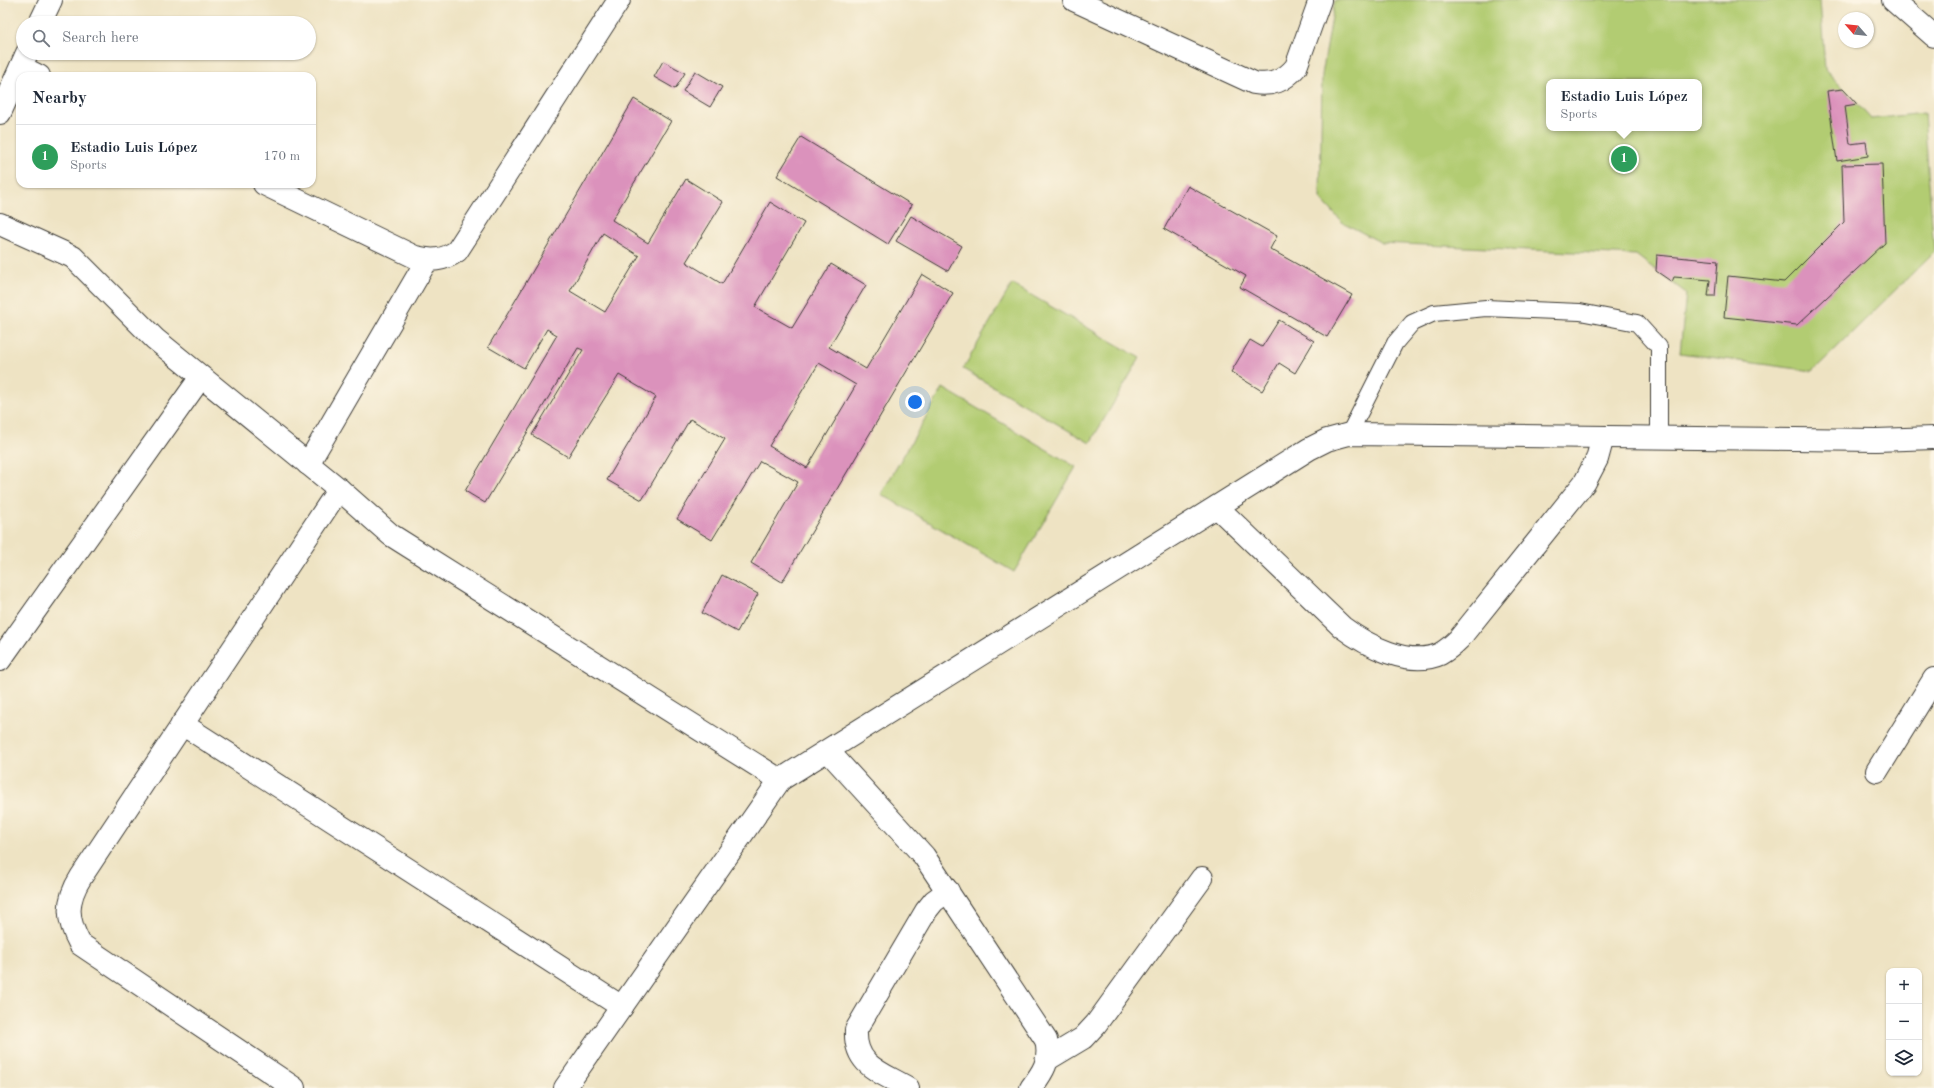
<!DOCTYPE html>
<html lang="en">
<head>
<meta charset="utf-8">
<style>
  :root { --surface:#fff; --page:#f6f6f7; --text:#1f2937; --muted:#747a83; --line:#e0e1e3; --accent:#0f766e }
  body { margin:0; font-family:"Old Standard TT",serif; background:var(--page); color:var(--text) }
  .controls { position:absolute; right:12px; bottom:12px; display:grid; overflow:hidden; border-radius:8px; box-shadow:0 1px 3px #0004 }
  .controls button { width:36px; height:36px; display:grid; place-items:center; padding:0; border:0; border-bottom:1px solid var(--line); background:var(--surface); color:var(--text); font:20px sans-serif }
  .compass { position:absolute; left:1838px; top:12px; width:36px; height:36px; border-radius:50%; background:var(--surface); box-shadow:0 1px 3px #0004; rotate:298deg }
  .you { position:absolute; left:915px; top:402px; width:14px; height:14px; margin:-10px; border:3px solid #fff; border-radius:50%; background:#1a73e8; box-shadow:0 0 0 6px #1a73e833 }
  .badge { display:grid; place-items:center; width:26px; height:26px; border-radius:50%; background:var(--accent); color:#fff; font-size:13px; font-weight:700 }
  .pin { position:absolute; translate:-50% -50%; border:2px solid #fff; box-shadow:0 1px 4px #0006 }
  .popup { position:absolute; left:1546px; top:79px; width:156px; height:52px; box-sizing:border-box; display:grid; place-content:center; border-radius:8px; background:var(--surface); filter:drop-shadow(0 1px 3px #0005); font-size:13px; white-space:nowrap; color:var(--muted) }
  .popup b { font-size:15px; color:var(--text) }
  .popup::after { content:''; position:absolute; left:50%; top:100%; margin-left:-8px; border:8px solid transparent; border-top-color:var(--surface) }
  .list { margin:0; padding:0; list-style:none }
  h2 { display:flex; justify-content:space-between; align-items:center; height:52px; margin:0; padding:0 16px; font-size:17px }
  h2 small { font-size:13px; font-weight:400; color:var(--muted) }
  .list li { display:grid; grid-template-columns:26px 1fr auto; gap:12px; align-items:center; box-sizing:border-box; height:64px; padding:0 16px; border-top:1px solid var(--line) }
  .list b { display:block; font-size:15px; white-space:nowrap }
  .list p { margin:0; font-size:13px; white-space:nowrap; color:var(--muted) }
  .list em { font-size:13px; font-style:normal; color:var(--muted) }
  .icon { flex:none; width:22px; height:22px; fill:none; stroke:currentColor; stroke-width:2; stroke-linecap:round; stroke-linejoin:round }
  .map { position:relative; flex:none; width:1934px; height:1088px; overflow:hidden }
  .search { position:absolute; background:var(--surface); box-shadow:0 1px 3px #0004; left:16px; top:16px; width:300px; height:44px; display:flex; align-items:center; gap:10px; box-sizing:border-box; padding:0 14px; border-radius:22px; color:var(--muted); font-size:15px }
  .panel { position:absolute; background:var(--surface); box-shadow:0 1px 3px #0004; left:16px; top:72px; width:300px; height:116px; border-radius:12px }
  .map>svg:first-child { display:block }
</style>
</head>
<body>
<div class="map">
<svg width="1934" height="1088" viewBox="0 0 1934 1088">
  <rect width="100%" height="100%" fill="#fcf5e5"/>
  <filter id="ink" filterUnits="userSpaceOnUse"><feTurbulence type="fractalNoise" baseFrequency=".025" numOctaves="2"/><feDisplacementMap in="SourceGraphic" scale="8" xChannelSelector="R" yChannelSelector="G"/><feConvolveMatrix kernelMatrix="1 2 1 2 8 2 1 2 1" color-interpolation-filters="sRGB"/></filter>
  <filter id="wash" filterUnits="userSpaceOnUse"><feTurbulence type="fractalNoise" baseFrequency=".012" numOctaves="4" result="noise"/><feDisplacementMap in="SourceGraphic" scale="16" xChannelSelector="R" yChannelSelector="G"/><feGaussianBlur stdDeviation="0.9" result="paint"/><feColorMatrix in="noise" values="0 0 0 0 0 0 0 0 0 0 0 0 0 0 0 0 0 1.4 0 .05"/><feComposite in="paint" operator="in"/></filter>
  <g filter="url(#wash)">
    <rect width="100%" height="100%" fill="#eee3c3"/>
    <g fill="#b2cc72" stroke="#677447" fill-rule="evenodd">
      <path d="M1335,0H1820L1825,69L1871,119L1924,113L1934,252L1813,371L1680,353L1686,293L1636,255L1382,243L1342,222L1320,198L1322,75ZM1549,82H1699V128H1549Z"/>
      <polygon points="1012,284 1140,358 1090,443 963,369"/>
      <polygon points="943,388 1076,467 1014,572 881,494"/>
    </g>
    <g id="blocks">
      <g fill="#db92bc" fill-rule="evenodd">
        <polygon points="663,61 685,73 675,89 654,77"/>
        <polygon points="695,71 722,87 710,107 683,91"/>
        <polygon points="1843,89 1857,104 1845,106 1850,144 1866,142 1868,156 1837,161 1827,91"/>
        <path d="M634,99L671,121L612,220L648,243L686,179L723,202L686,262L722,284L770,202L804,223L755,307L792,328L831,264L866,285L829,347L866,369L922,274L953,293L782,582L751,563L798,482L760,461L712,540L677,519L725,439L690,419L642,500L607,480L656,397L619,375L568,457L532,435L583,350L578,348L485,503L465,491L557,335L547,329L524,368L488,347ZM603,233L639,256L605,312L570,291ZM819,363L856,385L807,468L769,446Z"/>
        <polygon points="801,137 912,205 888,244 777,176"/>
        <polygon points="1882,164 1885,243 1797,325 1724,317 1728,276 1784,282 1844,222 1842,165"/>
        <polygon points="1188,186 1277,236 1270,249 1352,295 1327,337 1240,287 1246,276 1164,229"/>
        <polygon points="911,216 962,246 948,271 896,241"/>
        <polygon points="1657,255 1718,261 1715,296 1708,296 1710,280 1674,277 1672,282 1656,271"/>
        <polygon points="1279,320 1314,341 1295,373 1279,363 1262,391 1231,372 1250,340 1262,347"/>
        <polygon points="722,575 758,594 737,632 702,613"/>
      </g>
    </g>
  </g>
  <g filter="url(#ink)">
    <use href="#blocks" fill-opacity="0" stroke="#3c3a35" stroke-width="1"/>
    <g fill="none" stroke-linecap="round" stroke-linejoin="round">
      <defs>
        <polyline id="service" points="1349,434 1395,343 1412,323 1434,313 1486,308 1580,312 1637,323 1659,347 1659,438"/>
        <g id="minor">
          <path d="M1074,0L1254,83C1272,86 1284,81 1296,67L1320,0"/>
          <polyline points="1893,0 1934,36"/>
          <polyline points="40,23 51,0"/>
          <polyline points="21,67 39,76"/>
          <polyline points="0,113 27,53"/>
          <path d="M264,184L415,257C431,261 443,261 457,251L619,0"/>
          <polyline points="0,224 73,257 155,339 339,489 391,535 780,780"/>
          <polyline points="308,464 427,260"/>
          <path d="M1217,507L1342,627C1366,645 1409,668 1440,654C1447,650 1453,645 1459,639L1585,482L1597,459L1603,437"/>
          <polyline points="0,660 201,377"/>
          <polyline points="182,724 622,1007"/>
          <path d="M828,751L924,856L1046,1040C1051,1061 1043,1072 1031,1088"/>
          <polyline points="1877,771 1934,679"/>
          <polyline points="1048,1059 1083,1038 1096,1024 1202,878"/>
          <path d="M294,1088L80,944C67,920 65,902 81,877L339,489"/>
          <polyline points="565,1088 780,780 1309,449 1327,440 1349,434 1876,440 1934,438"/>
          <path d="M908,1088C881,1072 854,1066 856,1030L926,911L934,901L948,891"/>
        </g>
      </defs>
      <use href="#service" stroke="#3c3a35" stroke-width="18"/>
      <use href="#minor" stroke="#3c3a35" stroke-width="24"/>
      <use href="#service" stroke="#fff" stroke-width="16"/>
      <use href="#minor" stroke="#fff" stroke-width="22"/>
    </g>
  </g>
</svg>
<div class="controls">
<button>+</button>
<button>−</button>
<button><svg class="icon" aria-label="layers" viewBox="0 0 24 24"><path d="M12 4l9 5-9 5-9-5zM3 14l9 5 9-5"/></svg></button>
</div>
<svg class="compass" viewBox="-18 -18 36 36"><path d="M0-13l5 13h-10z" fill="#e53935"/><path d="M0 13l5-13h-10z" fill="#747a83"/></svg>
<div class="you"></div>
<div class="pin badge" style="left:1624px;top:159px;background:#2e9e5b">1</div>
<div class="popup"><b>Estadio Luis López</b>Sports</div>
<div class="search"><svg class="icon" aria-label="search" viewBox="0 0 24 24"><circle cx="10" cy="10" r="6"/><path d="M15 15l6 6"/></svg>Search here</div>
<section class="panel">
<h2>Nearby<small></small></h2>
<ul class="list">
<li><span class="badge" style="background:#2e9e5b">1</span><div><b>Estadio Luis López</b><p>Sports</p></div><em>170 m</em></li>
</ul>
</section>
</div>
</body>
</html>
